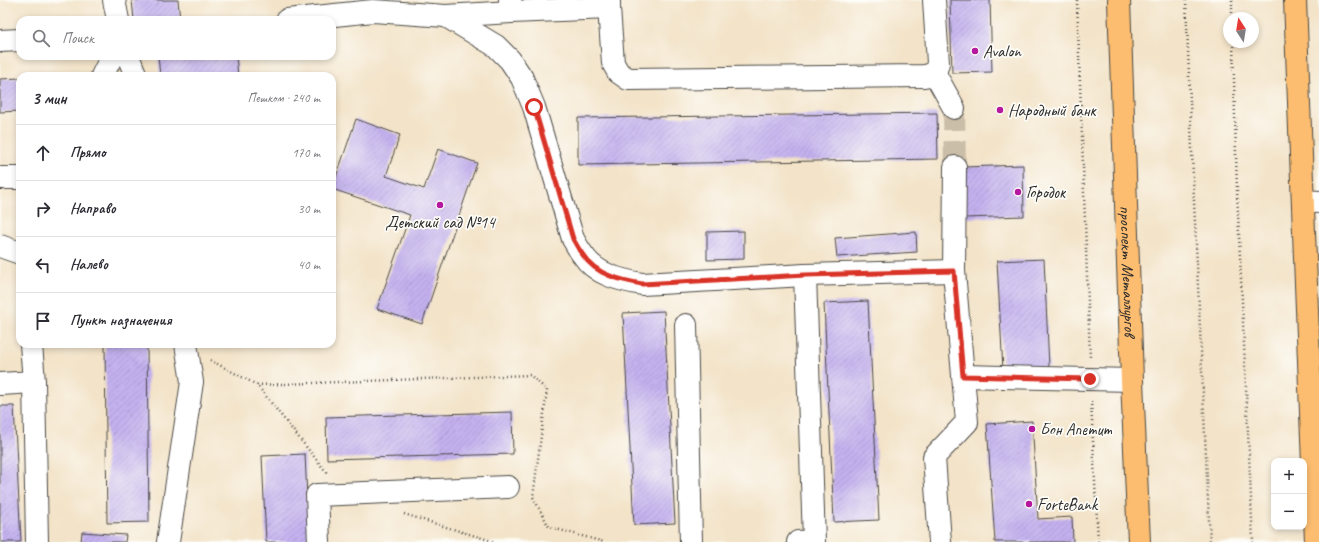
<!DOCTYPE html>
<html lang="ru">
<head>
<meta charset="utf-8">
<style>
  :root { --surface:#fff; --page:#f7f7f7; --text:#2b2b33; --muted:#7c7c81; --line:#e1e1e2 }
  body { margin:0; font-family:Caveat,sans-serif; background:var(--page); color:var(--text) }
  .controls { position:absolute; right:12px; bottom:12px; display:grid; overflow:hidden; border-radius:8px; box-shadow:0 2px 6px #0003 }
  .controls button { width:36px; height:36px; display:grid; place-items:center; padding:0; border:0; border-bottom:1px solid var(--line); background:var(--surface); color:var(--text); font:20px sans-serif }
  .compass { position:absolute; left:1223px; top:12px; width:36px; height:36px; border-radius:50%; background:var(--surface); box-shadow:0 2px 6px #0003; rotate:348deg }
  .stop { position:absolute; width:12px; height:12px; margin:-9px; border:3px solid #d93025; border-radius:50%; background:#fff }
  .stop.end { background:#d93025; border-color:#fff; box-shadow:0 1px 4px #0008 }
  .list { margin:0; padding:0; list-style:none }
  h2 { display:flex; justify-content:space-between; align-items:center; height:52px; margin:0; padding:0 16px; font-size:17px }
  h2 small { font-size:13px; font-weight:400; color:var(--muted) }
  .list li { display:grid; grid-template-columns:26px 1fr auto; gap:12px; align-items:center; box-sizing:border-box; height:56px; padding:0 16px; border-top:1px solid var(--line) }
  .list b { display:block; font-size:15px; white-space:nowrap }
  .list em { font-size:13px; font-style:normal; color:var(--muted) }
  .icon { flex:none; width:22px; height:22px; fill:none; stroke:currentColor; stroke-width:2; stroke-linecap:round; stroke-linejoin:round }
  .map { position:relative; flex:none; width:1319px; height:542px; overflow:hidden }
  .search { position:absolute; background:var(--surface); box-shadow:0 2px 6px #0003; left:16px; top:16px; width:320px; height:44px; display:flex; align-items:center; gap:10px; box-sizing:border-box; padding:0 14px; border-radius:12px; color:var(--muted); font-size:15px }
  .panel { position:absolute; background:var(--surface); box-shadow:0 2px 6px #0003; left:16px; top:72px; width:320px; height:276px; border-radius:12px }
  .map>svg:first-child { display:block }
</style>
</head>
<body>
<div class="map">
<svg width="1319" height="542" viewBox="0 0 1319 542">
  <defs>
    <pattern id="building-hatch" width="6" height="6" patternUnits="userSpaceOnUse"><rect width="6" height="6" fill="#c4b2f0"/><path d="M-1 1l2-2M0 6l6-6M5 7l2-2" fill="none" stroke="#9f91c3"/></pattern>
  </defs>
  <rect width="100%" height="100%" fill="#fdfcf7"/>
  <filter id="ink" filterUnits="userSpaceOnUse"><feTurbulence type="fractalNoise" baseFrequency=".025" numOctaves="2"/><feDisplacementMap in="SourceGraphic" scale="8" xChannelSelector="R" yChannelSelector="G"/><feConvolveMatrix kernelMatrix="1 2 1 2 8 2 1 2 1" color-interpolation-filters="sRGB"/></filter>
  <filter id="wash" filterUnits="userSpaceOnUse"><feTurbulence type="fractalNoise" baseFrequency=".012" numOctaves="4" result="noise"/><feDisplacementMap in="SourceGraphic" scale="16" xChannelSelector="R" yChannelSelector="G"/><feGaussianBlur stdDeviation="0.9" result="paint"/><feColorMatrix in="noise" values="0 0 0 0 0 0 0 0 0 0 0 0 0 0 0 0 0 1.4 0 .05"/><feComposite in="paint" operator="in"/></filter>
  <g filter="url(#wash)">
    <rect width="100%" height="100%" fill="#f3e3c8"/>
    <g id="blocks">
      <g fill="url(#building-hatch)">
        <polygon points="132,0 178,0 180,20 134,20"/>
        <polygon points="950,0 990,0 992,72 952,73"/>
        <polygon points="158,56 236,56 238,76 160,76"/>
        <polygon points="20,78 20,111 0,112 0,79"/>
        <polygon points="937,113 938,159 578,165 578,118"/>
        <polygon points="356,119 400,135 386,176 424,189 438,149 477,163 422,324 377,309 410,215 332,189"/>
        <polygon points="1023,165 1024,216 965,218 964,167"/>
        <polygon points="744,231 744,259 707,260 707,232"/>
        <polygon points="916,232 917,252 837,257 835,238"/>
        <polygon points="1044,259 1049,367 1003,370 997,261"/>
        <polygon points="868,301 879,520 834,522 824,303"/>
        <polygon points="664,311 675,523 634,525 623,313"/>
        <polygon points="105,344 147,344 149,522 107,523"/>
        <polygon points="0,406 14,406 21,542 0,542"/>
        <polygon points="512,412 513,454 327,459 326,417"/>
        <polygon points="1032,421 1038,519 1072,517 1073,542 995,542 987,424"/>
        <polygon points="305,454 309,542 266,542 262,456"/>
        <polygon points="82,532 126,535 125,542 81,542"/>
      </g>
    </g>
  </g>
  <g filter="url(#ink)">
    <use href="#blocks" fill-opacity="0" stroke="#494743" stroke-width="1"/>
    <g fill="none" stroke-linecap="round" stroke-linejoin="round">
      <polyline stroke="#cbbea9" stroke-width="22" stroke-dasharray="22 11" stroke-linecap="butt" points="954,108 955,167"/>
      <defs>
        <g id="minor">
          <polyline points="114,0 118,20"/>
          <polyline points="510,0 511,12 609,8 609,0"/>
          <polyline points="609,8 613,63 618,72 628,79 924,76 935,74 938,63 934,0"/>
          <path d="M446,16L496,46L510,60L522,78L534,107L573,239C576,244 579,250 583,255C596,275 620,280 642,284L805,275"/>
          <polyline points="287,20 373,11 446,16 511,12"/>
          <polyline points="0,41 20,40"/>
          <polyline points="128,56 136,76"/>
          <polyline points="935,74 954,108"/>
          <polyline points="102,76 112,56"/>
          <polyline points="0,178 20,178"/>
          <polyline points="1303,201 1319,202"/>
          <polyline points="0,246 20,253"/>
          <polyline points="686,325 691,542"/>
          <polyline points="31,344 34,382 37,542"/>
          <polyline points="963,376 1132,380"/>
          <polyline points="0,384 34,382"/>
          <polyline points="168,542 192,382 186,344"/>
          <polyline points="319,542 317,495 508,487"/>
          <polyline points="798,542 814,541 805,275 954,271"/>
          <polyline points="940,542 934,457 967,422 954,271 955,167"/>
        </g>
        <g id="major">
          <path id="s1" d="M1119,0L1132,380L1139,542"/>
          <polyline points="1295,0 1316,542"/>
        </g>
      </defs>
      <use href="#minor" stroke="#494743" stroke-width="24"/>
      <use href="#major" stroke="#494743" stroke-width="24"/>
      <g stroke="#494743" stroke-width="2.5" stroke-dasharray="1 3" stroke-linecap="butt">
        <polyline points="1077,0 1090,358"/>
        <polyline points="1186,0 1194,201 1210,542"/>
        <polyline points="1232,0 1232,18"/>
        <polyline points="1233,42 1237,191 1253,542"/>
        <polyline points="210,360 257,385 327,473"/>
        <polyline points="257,385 530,375 547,390 533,497 549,527 604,542"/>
        <polyline points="1091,401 1098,542"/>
        <polyline points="404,514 495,542"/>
      </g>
      <use href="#minor" stroke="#fff" stroke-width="22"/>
      <use href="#major" stroke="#fcbd6f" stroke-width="22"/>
    </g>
  </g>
  <g fill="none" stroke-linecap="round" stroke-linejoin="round" filter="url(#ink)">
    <path stroke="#d93025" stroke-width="5" d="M534,107L573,239C576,244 579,250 583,255C596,275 620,280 642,284L805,275L954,271L963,376L1090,379"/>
  </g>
  <g fill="#b5179e" stroke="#fdfcf7" stroke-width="1.5">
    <circle cx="975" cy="51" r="4"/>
    <circle cx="1000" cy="110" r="4"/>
    <circle cx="1018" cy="192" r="4"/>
    <circle cx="440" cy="205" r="4"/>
    <circle cx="1032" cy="429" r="4"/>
    <circle cx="1029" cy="504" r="4"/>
  </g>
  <g text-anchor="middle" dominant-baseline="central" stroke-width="3.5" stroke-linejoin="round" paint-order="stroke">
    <g font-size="17" fill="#2b2b2b" stroke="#fdfcf7" text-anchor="start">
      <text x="983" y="51">Avalon</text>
      <text x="1008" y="110">Народный банк</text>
      <text x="1026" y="192">Городок</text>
      <text x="440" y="222" text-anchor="middle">Детский сад №14</text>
      <text x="1040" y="429">Бон Апетит</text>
      <text x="1037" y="504">ForteBank</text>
    </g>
    <g font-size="17" fill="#2b2b2b" stroke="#fdfcf7">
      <text stroke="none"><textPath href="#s1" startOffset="271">проспект Металлургов</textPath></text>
    </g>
  </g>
</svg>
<div class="controls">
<button>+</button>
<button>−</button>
</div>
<svg class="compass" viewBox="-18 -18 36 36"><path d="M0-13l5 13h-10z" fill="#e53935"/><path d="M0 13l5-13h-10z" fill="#7c7c81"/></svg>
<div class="stop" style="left:534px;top:107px"></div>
<div class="stop end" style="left:1090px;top:379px"></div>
<div class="search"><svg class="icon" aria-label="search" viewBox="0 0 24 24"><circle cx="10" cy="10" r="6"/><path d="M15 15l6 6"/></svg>Поиск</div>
<section class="panel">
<h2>3 мин<small>Пешком · 240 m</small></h2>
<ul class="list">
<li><svg class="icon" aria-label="ahead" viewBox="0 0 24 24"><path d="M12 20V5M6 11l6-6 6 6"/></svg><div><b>Прямо</b></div><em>170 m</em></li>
<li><svg class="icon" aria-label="right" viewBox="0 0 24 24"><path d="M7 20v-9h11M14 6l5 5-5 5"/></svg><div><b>Направо</b></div><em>30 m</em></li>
<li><svg class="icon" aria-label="left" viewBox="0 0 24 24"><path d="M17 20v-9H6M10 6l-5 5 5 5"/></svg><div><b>Налево</b></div><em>40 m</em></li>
<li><svg class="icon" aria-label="arrive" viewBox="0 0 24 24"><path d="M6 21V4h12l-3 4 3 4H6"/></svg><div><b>Пункт назначения</b></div></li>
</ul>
</section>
</div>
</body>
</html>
